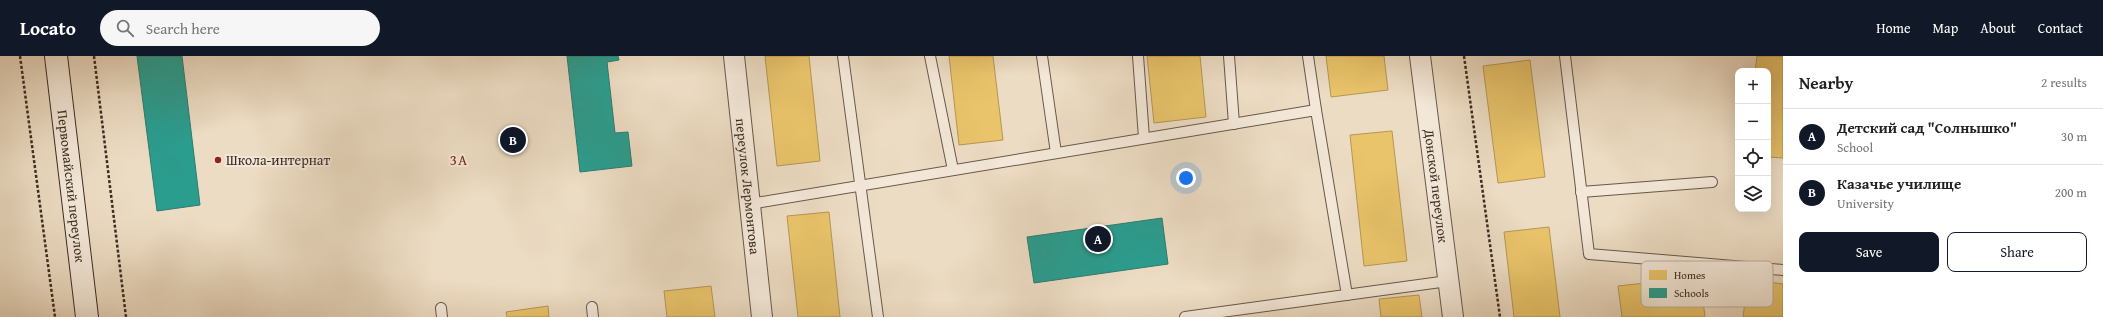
<!DOCTYPE html>
<html lang="en">
<head>
<meta charset="utf-8">
<style>
  :root { --surface:#fff; --page:#f6f6f6; --text:#222; --muted:#767676; --line:#e0e0e0; --accent:#111827 }
  body { margin:0; font-family:"Gentium Book Plus",serif; background:var(--page); color:var(--text) }
  .controls { position:absolute; right:12px; top:12px; display:grid; overflow:hidden; border-radius:8px; box-shadow:0 4px 16px #0002 }
  .controls button { width:36px; height:36px; display:grid; place-items:center; padding:0; border:0; border-bottom:1px solid var(--line); background:var(--surface); color:var(--text); font:20px sans-serif }
  .you { position:absolute; left:1186px; top:122px; width:14px; height:14px; margin:-10px; border:3px solid #fff; border-radius:50%; background:#1a73e8; box-shadow:0 0 0 6px #1a73e833 }
  .badge { display:grid; place-items:center; width:26px; height:26px; border-radius:50%; background:var(--accent); color:#fff; font-size:13px; font-weight:700 }
  .pin { position:absolute; translate:-50% -50%; border:2px solid #fff; box-shadow:0 1px 4px #0006 }
  .list { margin:0; padding:0; list-style:none }
  h2 { display:flex; justify-content:space-between; align-items:center; height:52px; margin:0; padding:0 16px; font-size:17px }
  h2 small { font-size:13px; font-weight:400; color:var(--muted) }
  .list li { display:grid; grid-template-columns:26px 1fr auto; gap:12px; align-items:center; box-sizing:border-box; height:56px; padding:0 16px; border-top:1px solid var(--line) }
  .list b { display:block; font-size:15px; white-space:nowrap }
  .list p { margin:0; font-size:13px; white-space:nowrap; color:var(--muted) }
  .list em { font-size:13px; font-style:normal; color:var(--muted) }
  .actions { display:flex; gap:8px; padding:12px 16px }
  .actions a { flex:1; padding:9px 0; border:1px solid var(--accent); border-radius:8px; text-align:center; font-size:14px; color:var(--accent) }
  .actions .main { background:var(--accent); color:#fff }
  .icon { flex:none; width:22px; height:22px; fill:none; stroke:currentColor; stroke-width:2; stroke-linecap:round; stroke-linejoin:round }
  .map { position:relative; flex:none; width:1783px; height:261px; overflow:hidden }
  header { display:flex; align-items:center; gap:24px; box-sizing:border-box; height:56px; padding:0 20px; background:var(--accent); color:#fff }
  header strong { font-size:19px }
  nav { display:flex; gap:22px; margin-inline-start:auto; font-size:14px }
  .search { width:280px; height:36px; background:var(--page); display:flex; align-items:center; gap:10px; box-sizing:border-box; padding:0 14px; border-radius:22px; color:var(--muted); font-size:15px }
  main { display:flex }
  aside { flex:1; background:var(--surface) }
  .map>svg:first-child { display:block }
</style>
</head>
<body>
<header>
<strong>Locato</strong>
<div class="search"><svg class="icon" aria-label="search" viewBox="0 0 24 24"><circle cx="10" cy="10" r="6"/><path d="M15 15l6 6"/></svg>Search here</div>
<nav><a>Home</a><a>Map</a><a>About</a><a>Contact</a></nav>
</header>
<main>
<div class="map">
<svg width="1783" height="261" viewBox="0 0 1783 261">
  <rect width="100%" height="100%" fill="#ecdcc3"/>
  <filter id="stains"><feTurbulence type="fractalNoise" baseFrequency=".005" numOctaves="4"/><feColorMatrix values="0 0 0 0 .2 0 0 0 0 .09 0 0 0 0 .02 0 0 0 .5 -.17"/></filter>
  <radialGradient id="worn" r=".72"><stop offset=".6" stop-color="#630" stop-opacity="0"/><stop offset="1" stop-color="#630" stop-opacity=".3"/></radialGradient>
  <g fill="#e9c46a" stroke="#b59655">
    <polygon points="765,0 809,0 820,105 777,110"/>
    <polygon points="949,0 993,0 1003,84 959,89"/>
    <polygon points="1147,0 1200,0 1206,61 1154,67"/>
    <polygon points="1326,0 1384,0 1388,34 1331,41"/>
    <polygon points="1757,0 1783,0 1783,102 1768,101 1768,15 1755,15"/>
    <polygon points="1530,4 1545,121 1498,127 1483,10"/>
    <polygon points="1392,75 1407,205 1364,210 1350,79"/>
    <polygon points="829,156 840,261 798,261 787,160"/>
    <polygon points="1549,171 1560,261 1514,261 1504,176"/>
    <polygon points="1700,221 1705,261 1622,261 1618,230"/>
    <polygon points="1748,223 1783,228 1783,261 1743,261"/>
    <polygon points="711,230 715,261 667,261 664,235"/>
    <polygon points="1419,239 1422,261 1381,261 1379,243"/>
    <polygon points="548,250 549,261 507,261 506,256"/>
  </g>
  <g fill="#2a9d8f" stroke="#2f7b6f">
    <polygon points="137,0 182,0 200,149 157,155"/>
    <polygon points="567,0 618,0 619,4 607,6 615,77 628,76 632,110 580,116"/>
    <polygon points="1162,162 1168,208 1034,227 1027,181"/>
  </g>
  <g fill="none" stroke-linecap="round" stroke-linejoin="round">
    <defs>
      <g id="lane">
        <polyline points="843,0 878,261"/>
        <polyline points="930,0 953,114"/>
        <polyline points="1042,0 1056,97"/>
        <polyline points="1138,0 1144,82"/>
        <polyline points="1229,0 1234,68"/>
        <polyline points="1308,0 1316,54"/>
        <polyline points="1565,0 1589,198 1783,214"/>
        <polyline points="1581,136 1712,126"/>
        <polyline points="750,148 1316,54 1347,239"/>
        <polyline points="592,251 593,261"/>
        <polyline points="441,252 442,261"/>
        <polyline points="1185,261 1448,225"/>
      </g>
      <g id="street">
        <path id="s1" d="M734,0L762,261"/>
        <path id="s2" d="M1420,0L1453,261"/>
      </g>
      <g id="secondary">
        <path id="s3" d="M56,0L87,261"/>
      </g>
    </defs>
    <use href="#lane" stroke="#67584b" stroke-width="12"/>
    <use href="#street" stroke="#67584b" stroke-width="22"/>
    <use href="#secondary" stroke="#3b2c23" stroke-width="24"/>
    <g stroke="#3b2c23" stroke-width="2.5" stroke-dasharray="3 2" stroke-linecap="butt">
      <polyline points="20,0 55,261"/>
      <polyline points="94,0 126,261"/>
      <polyline points="1464,0 1500,261"/>
    </g>
    <use href="#lane" stroke="#f3e8d8" stroke-width="10"/>
    <use href="#street" stroke="#f3e8d8" stroke-width="20"/>
    <use href="#secondary" stroke="#f3e8d8" stroke-width="22"/>
  </g>
  <circle fill="#8f2418" stroke="#f3e8d8" stroke-width="1.5" cx="218" cy="104" r="4"/>
  <g text-anchor="middle" dominant-baseline="central" stroke-width="4" stroke-linejoin="round" paint-order="stroke">
    <g font-size="14" fill="#3b2c23" stroke="#f3e8d8" text-anchor="start">
      <text x="226" y="104">Школа-интернат</text>
    </g>
    <g font-size="14" fill="#3b2c23" stroke="#f3e8d8">
      <text stroke="none"><textPath href="#s3" startOffset="131">Первомайский переулок</textPath></text>
      <text stroke="none"><textPath href="#s1" startOffset="131">переулок Лермонтова</textPath></text>
      <text stroke="none"><textPath href="#s2" startOffset="131">Донской переулок</textPath></text>
    </g>
    <g font-size="15" letter-spacing="1" fill="#7a1f14" stroke="#f3e8d8">
      <text x="459" y="103">3А</text>
    </g>
  </g>
  <rect x="1641" y="205" width="132" height="46" rx="6" fill="#f3e8d8" stroke="#bcb0a2" stroke-width="1"/>
  <rect x="1649" y="214" width="18" height="10" fill="#e9c46a"/>
  <rect x="1649" y="232" width="18" height="10" fill="#2a9d8f"/>
  <g font-size="11" fill="#3b2c23">
    <text x="1674" y="223">Homes</text>
    <text x="1674" y="241">Schools</text>
  </g>
  <rect width="100%" height="100%" filter="url(#stains)"/>
  <rect width="100%" height="100%" fill="url(#worn)"/>
</svg>
<div class="controls">
<button>+</button>
<button>−</button>
<button><svg class="icon" aria-label="locate" viewBox="0 0 24 24"><circle cx="12" cy="12" r="6"/><path d="M12 2v4M12 18v4M2 12h4M18 12h4"/></svg></button>
<button><svg class="icon" aria-label="layers" viewBox="0 0 24 24"><path d="M12 4l9 5-9 5-9-5zM3 14l9 5 9-5"/></svg></button>
</div>
<div class="you"></div>
<div class="pin badge" style="left:1098px;top:183px">A</div>
<div class="pin badge" style="left:513px;top:84px">B</div>
</div>
<aside>
<h2>Nearby<small>2 results</small></h2>
<ul class="list">
<li><span class="badge">A</span><div><b>Детский сад &quot;Солнышко&quot;</b><p>School</p></div><em>30 m</em></li>
<li><span class="badge">B</span><div><b>Казачье училище</b><p>University</p></div><em>200 m</em></li>
</ul>
<div class="actions"><a class="main">Save</a><a>Share</a></div>
</aside>
</main>
</body>
</html>
